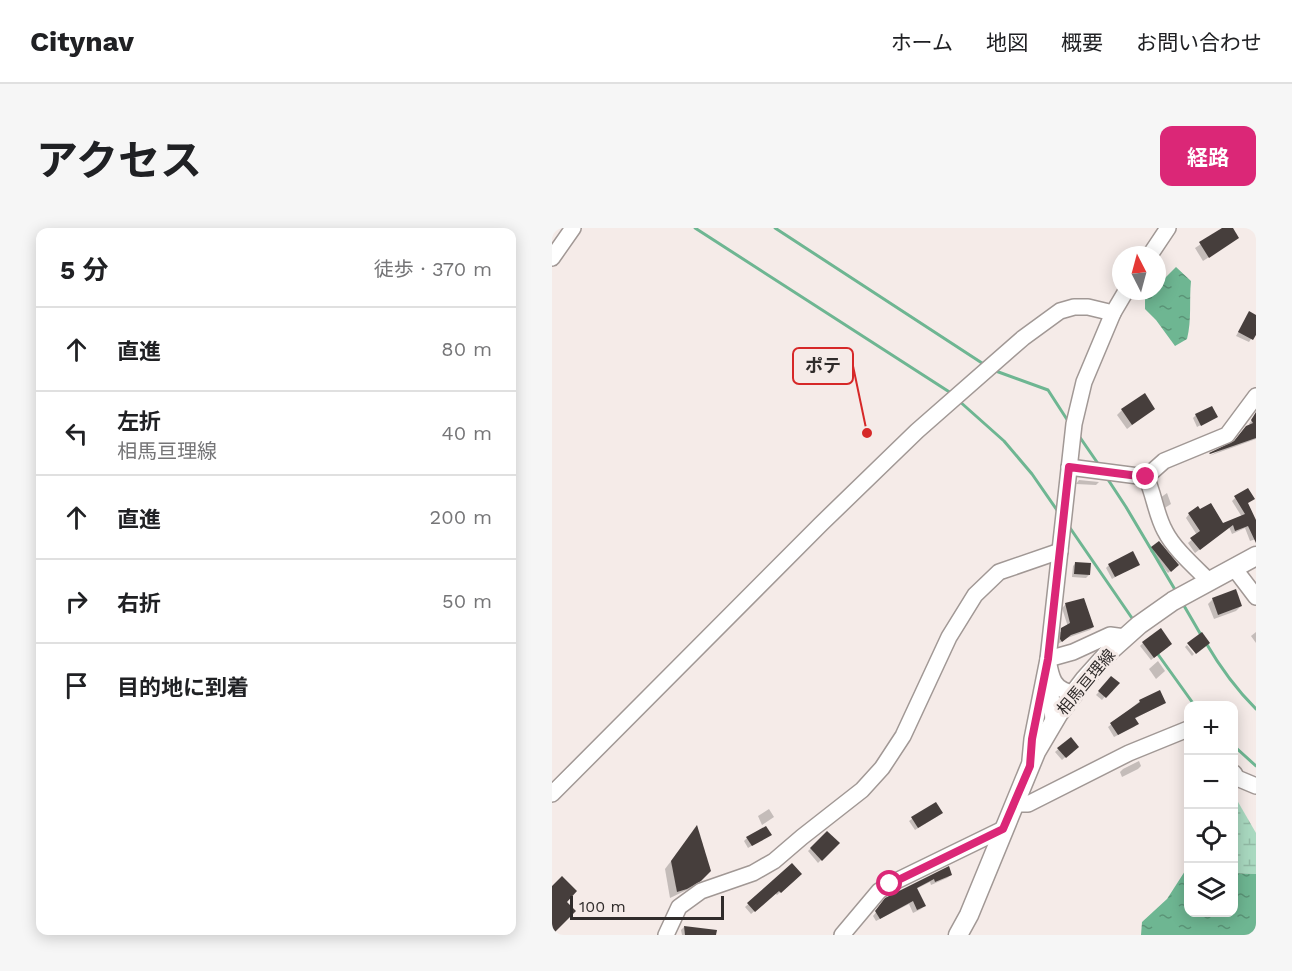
<!DOCTYPE html>
<html lang="ja">
<head>
<meta charset="utf-8">
<style>
  :root { --surface:#fff; --page:#f6f6f6; --text:#202124; --muted:#757577; --line:#e0e0e0; --accent:#db2777 }
  body { margin:0; font-family:"Work Sans","Noto Sans JP",sans-serif; background:var(--page); color:var(--text) }
  .controls { position:absolute; right:18px; bottom:18px; display:grid; overflow:hidden; border-radius:12px; box-shadow:0 3px 15px #0003 }
  .controls button { width:54px; height:54px; display:grid; place-items:center; padding:0; border:0; border-bottom:2px solid var(--line); background:var(--surface); color:var(--text); font:30px sans-serif }
  .compass { position:absolute; left:560px; top:18px; width:54px; height:54px; border-radius:50%; background:var(--surface); box-shadow:0 3px 15px #0003; rotate:354deg }
  .scale { position:absolute; left:18px; bottom:15px; width:154px; box-sizing:border-box; padding-left:6px; border:3px solid #302c2b; border-top:0; font-size:16px; line-height:21px; white-space:nowrap; color:#302c2b; -webkit-text-stroke:4px #f5ebe8; paint-order:stroke }
  .stop { position:absolute; width:18px; height:18px; margin:-14px; border:4px solid #db2777; border-radius:50%; background:#fff }
  .stop.end { background:#db2777; border-color:#fff; box-shadow:0 2px 6px #0008 }
  .list { margin:0; padding:0; list-style:none }
  h2 { display:flex; justify-content:space-between; align-items:center; height:78px; margin:0; padding:0 24px; font-size:26px }
  h2 small { font-size:20px; font-weight:400; color:var(--muted) }
  .list li { display:grid; grid-template-columns:39px 1fr auto; gap:18px; align-items:center; box-sizing:border-box; height:84px; padding:0 24px; border-top:2px solid var(--line) }
  .list b { display:block; font-size:22px; white-space:nowrap }
  .list p { margin:0; font-size:20px; white-space:nowrap; color:var(--muted) }
  .list em { font-size:20px; font-style:normal; color:var(--muted) }
  .icon { flex:none; width:33px; height:33px; fill:none; stroke:currentColor; stroke-width:2; stroke-linecap:round; stroke-linejoin:round }
  .map { position:relative; flex:none; width:704px; height:707px; overflow:hidden; border-radius:12px }
  header { display:flex; align-items:center; gap:36px; box-sizing:border-box; height:84px; padding:0 30px; background:var(--surface); border-bottom:2px solid var(--line) }
  header strong { font-size:28px }
  nav { display:flex; gap:33px; margin-inline-start:auto; font-size:21px }
  .intro { display:flex; align-items:center; justify-content:space-between; box-sizing:border-box; height:144px; padding:0 36px }
  h1 { margin:0; font-size:42px }
  .button { padding:15px 27px; border-radius:12px; background:var(--accent); color:#fff; font-size:21px; font-weight:700 }
  main { display:flex; gap:36px; padding:0 36px }
  aside { flex:1; background:var(--surface); border-radius:12px; box-shadow:0 3px 15px #0003 }
  .map>svg:first-child { display:block }
</style>
</head>
<body>
<header>
<strong>Citynav</strong>
<nav><a>ホーム</a><a>地図</a><a>概要</a><a>お問い合わせ</a></nav>
</header>
<div class="intro"><h1>アクセス</h1><a class="button">経路</a></div>
<main>
<aside>
<h2>5 分<small>徒歩 · 370 m</small></h2>
<ul class="list">
<li><svg class="icon" aria-label="ahead" viewBox="0 0 24 24"><path d="M12 20V5M6 11l6-6 6 6"/></svg><div><b>直進</b></div><em>80 m</em></li>
<li><svg class="icon" aria-label="left" viewBox="0 0 24 24"><path d="M17 20v-9H6M10 6l-5 5 5 5"/></svg><div><b>左折</b><p>相馬亘理線</p></div><em>40 m</em></li>
<li><svg class="icon" aria-label="ahead" viewBox="0 0 24 24"><path d="M12 20V5M6 11l6-6 6 6"/></svg><div><b>直進</b></div><em>200 m</em></li>
<li><svg class="icon" aria-label="right" viewBox="0 0 24 24"><path d="M7 20v-9h11M14 6l5 5-5 5"/></svg><div><b>右折</b></div><em>50 m</em></li>
<li><svg class="icon" aria-label="arrive" viewBox="0 0 24 24"><path d="M6 21V4h12l-3 4 3 4H6"/></svg><div><b>目的地に到着</b></div></li>
</ul>
</aside>
<div class="map">
<svg width="704" height="707" viewBox="0 0 704 707">
  <defs>
    <pattern id="wetland-marsh" width="20" height="14" patternUnits="userSpaceOnUse" patternTransform="scale(1.5)"><rect width="20" height="14" fill="#a9d9c0"/><path d="M1 5h8M5 5V1M11 12h8M15 12V8" fill="none" stroke="#92baa5"/></pattern>
    <pattern id="water-ripples" width="26" height="14" patternUnits="userSpaceOnUse" patternTransform="scale(1.5)"><rect width="26" height="14" fill="#6eb692"/><path d="M2 4q2-2 4 0t4 0M15 11q2-2 4 0t4 0" fill="none" stroke="#5b9477"/></pattern>
  </defs>
  <rect width="100%" height="100%" fill="#f5ebe8"/>
  <polygon fill="url(#wetland-marsh)" points="682,567 704,605 704,646 682,645"/>
  <g fill="url(#water-ripples)">
    <path d="M624,39L639,53C637,72 640,92 635,111L623,118L604,92L593,81V69L600,63H605V58Z"/>
    <polygon points="633,643 636,643 636,684 682,684 682,645 704,646 704,707 589,707 590,694 615,671"/>
  </g>
  <g fill="#0003">
    <polygon points="673,0 679,0 686,10 651,33 643,20"/>
    <polygon points="697,85 704,89 704,104 697,114 684,108"/>
    <polygon points="601,181 575,201 565,187 570,182"/>
    <polygon points="704,186 704,211 657,228 679,217 699,198 697,196"/>
    <polygon points="644,187 664,189 645,199 641,190"/>
    <polygon points="527,252 547,254 544,257 524,256"/>
    <polygon points="615,265 619,276 611,281 608,270"/>
    <polygon points="683,270 695,276 704,296 704,311 698,313 693,300 680,306 677,299 643,325 636,315 645,307 634,290 637,286 670,297 690,289 680,273"/>
    <polygon points="600,320 625,337 616,345 598,323"/>
    <polygon points="524,335 537,347 534,350 520,349 521,338"/>
    <polygon points="586,336 560,351 554,340 557,337"/>
    <polygon points="531,371 541,399 538,402 515,410 506,416 507,405 516,399 510,380 513,377"/>
    <polygon points="661,371 689,378 684,383 662,391 656,376"/>
    <polygon points="704,404 704,415 699,408"/>
    <polygon points="591,415 616,419 599,432 588,418"/>
    <polygon points="635,417 642,426 640,428 633,419"/>
    <polygon points="606,433 613,443 604,451 597,441"/>
    <polygon points="560,450 565,455 550,472 544,467"/>
    <polygon points="588,473 612,475 582,491 585,496 582,499 562,509 556,499"/>
    <polygon points="518,511 525,519 510,532 503,524"/>
    <polygon points="587,533 589,538 586,541 570,549 568,544 571,541"/>
    <polygon points="383,576 386,588 363,602 357,593"/>
    <polygon points="217,581 222,589 210,597 206,588"/>
    <polygon points="144,600 158,643 141,659 118,670 113,641"/>
    <polygon points="275,605 286,615 266,635 256,623"/>
    <polygon points="218,607 196,620 192,613 195,610"/>
    <polygon points="240,637 248,646 225,667 223,665 199,686 193,679"/>
    <polygon points="396,640 399,647 395,650 379,657 378,654 364,661 372,678 369,681 361,685 357,676 324,693 321,688 334,672"/>
    <polygon points="132,699 153,702 152,707 130,707 129,702"/>
  </g>
  <g fill="none" stroke-linecap="round" stroke-linejoin="round">
    <g stroke="#6eb692" stroke-width="3">
      <polyline points="143,0 399,165"/>
      <polyline points="223,0 433,137"/>
      <polyline points="441,142 496,162 516,193"/>
      <polyline points="406,172 452,213 480,246 507,285"/>
      <polyline points="527,208 547,237"/>
      <polyline points="555,250 574,279 625,365"/>
      <polyline points="516,297 582,393"/>
      <polyline points="631,376 649,407"/>
      <path d="M654,415C668,439 684,461 704,481"/>
      <polyline points="605,425 643,478"/>
      <polyline points="682,518 704,538"/>
    </g>
  </g>
  <g fill="#463e3c">
    <polygon points="670,0 681,0 687,10 657,30 647,14"/>
    <polygon points="697,83 704,87 704,107 701,112 686,104"/>
    <polygon points="593,165 603,181 580,197 569,181"/>
    <polygon points="660,178 666,189 649,198 643,186"/>
    <polygon points="704,184 704,210 658,226 657,225 682,213 694,198 701,195 699,192"/>
    <polygon points="696,260 703,271 696,275 704,292 704,315 696,298 683,303 681,297 648,322 638,310 648,303 636,285 646,278 648,281 659,275 671,295 693,286 682,268"/>
    <polygon points="607,313 627,337 619,344 599,319"/>
    <polygon points="581,323 588,337 563,349 556,336"/>
    <polygon points="523,334 539,335 538,347 522,346"/>
    <polygon points="684,361 690,378 666,387 660,370"/>
    <polygon points="532,370 542,399 519,407 510,414 508,411 509,400 518,395 513,375"/>
    <polygon points="609,400 620,416 602,430 590,414"/>
    <polygon points="650,404 658,415 644,426 635,415"/>
    <polygon points="559,448 568,455 554,470 546,463"/>
    <polygon points="608,462 614,475 583,490 587,496 566,507 558,495 588,474 587,472"/>
    <polygon points="519,509 527,519 514,530 505,520"/>
    <polygon points="384,574 391,585 366,600 359,589"/>
    <polygon points="145,597 159,643 149,653 135,661 125,664 119,633"/>
    <polygon points="214,598 220,607 200,618 194,609"/>
    <polygon points="275,603 288,615 270,633 258,620"/>
    <polygon points="240,635 250,646 229,665 227,663 203,684 195,675"/>
    <polygon points="397,638 400,647 383,654 382,651 365,660 374,678 365,682 361,673 328,691 323,683 333,670"/>
    <polygon points="10,648 25,663 15,674 24,683 0,707 0,658"/>
    <polygon points="132,698 165,702 164,707 133,707"/>
  </g>
  <g fill="none" stroke-linecap="round" stroke-linejoin="round">
    <defs>
      <g id="minor">
        <polyline points="598,27 616,0"/>
        <polyline points="0,30 21,0"/>
        <polyline points="517,239 594,249 612,233 675,207 704,168"/>
        <path d="M594,249C602,266 604,287 613,303C622,321 643,339 657,353"/>
        <polyline points="682,340 704,369"/>
        <polyline points="498,448 501,494"/>
        <path d="M522,465C501,462 499,449 496,431L522,196L532,154L561,85"/>
        <polyline points="478,532 480,511 496,431 521,424 558,407 573,409"/>
        <polyline points="682,545 685,550 704,558"/>
        <polyline points="0,566 269,296 365,203 471,110 508,83 522,79 536,79 561,85 574,63"/>
        <polyline points="462,576 476,576 577,525 636,501"/>
        <polyline points="114,707 127,679 149,663 201,645 222,633 250,609 310,562 330,540 351,508 397,409 423,367 447,344 508,323"/>
        <polyline points="290,707 327,663 338,656 451,601"/>
      </g>
      <polyline id="major" points="406,707 417,687 484,524 507,485 533,451 559,422 587,397 621,373 704,328"/>
    </defs>
    <use href="#minor" stroke="#a19895" stroke-width="18"/>
    <use href="#major" stroke="#a19895" stroke-width="21"/>
    <use href="#minor" stroke="#fff" stroke-width="15"/>
    <use href="#major" stroke="#fff" stroke-width="18"/>
  </g>
  <g fill="none" stroke-linecap="round" stroke-linejoin="round">
    <polyline stroke="#db2777" stroke-width="8" points="338,656 451,601 478,538 480,511 496,431 517,239 594,249"/>
  </g>
  <g text-anchor="middle" dominant-baseline="central" stroke-width="6" stroke-linejoin="round" paint-order="stroke">
    <g font-size="16" fill="#302c2b" stroke="#f5ebe8">
      <text transform="translate(534 454) rotate(-50)">相馬亘理線</text>
    </g>
  </g>
  <path fill="none" stroke="#d62828" stroke-width="2" d="M315 205L301 138"/>
  <circle fill="#d62828" stroke="#f5ebe8" stroke-width="2" cx="315" cy="205" r="6"/>
  <rect fill="#f5ebe8" stroke="#d62828" stroke-width="2" x="241" y="120" width="60" height="36" rx="6"/>
  <g font-size="18" text-anchor="middle" font-weight="bold" fill="#302c2b">
    <text x="271" y="144">ポテ</text>
  </g>
</svg>
<div class="controls">
<button>+</button>
<button>−</button>
<button><svg class="icon" aria-label="locate" viewBox="0 0 24 24"><circle cx="12" cy="12" r="6"/><path d="M12 2v4M12 18v4M2 12h4M18 12h4"/></svg></button>
<button><svg class="icon" aria-label="layers" viewBox="0 0 24 24"><path d="M12 4l9 5-9 5-9-5zM3 14l9 5 9-5"/></svg></button>
</div>
<svg class="compass" viewBox="-18 -18 36 36"><path d="M0-13l5 13h-10z" fill="#e53935"/><path d="M0 13l5-13h-10z" fill="#757577"/></svg>
<div class="scale">100 m</div>
<div class="stop" style="left:338px;top:656px"></div>
<div class="stop end" style="left:594px;top:249px"></div>
</div>
</main>
</body>
</html>
